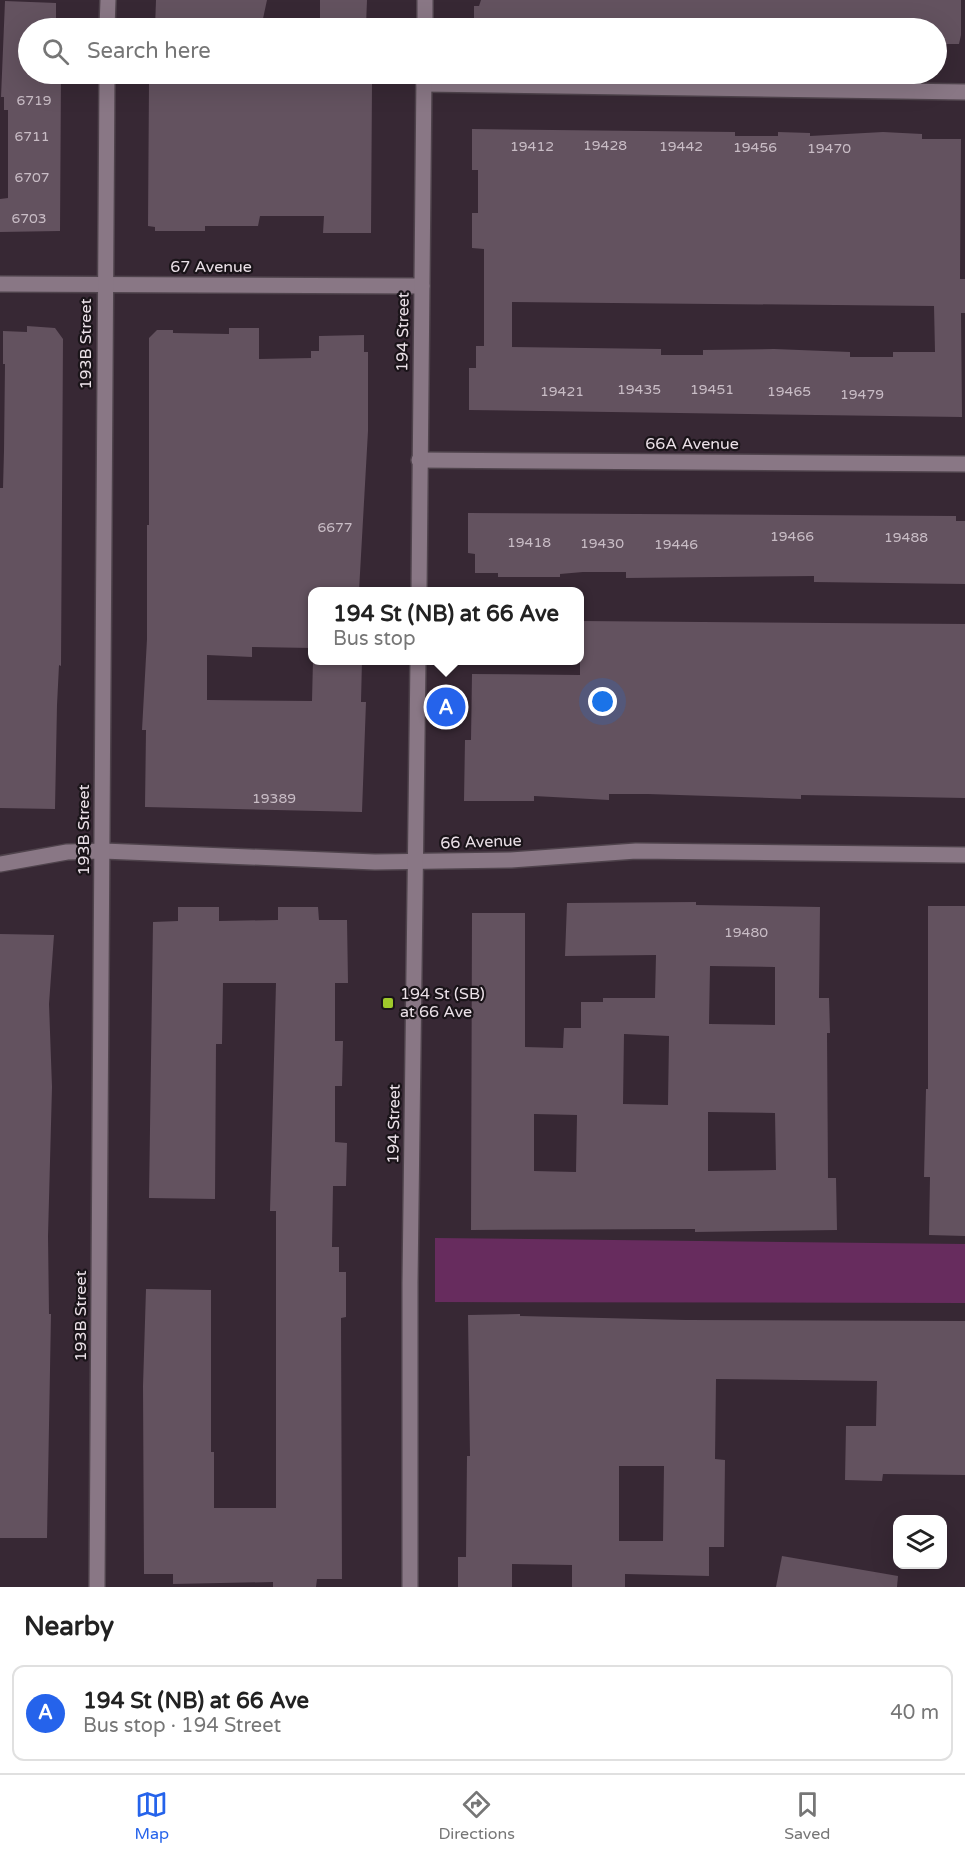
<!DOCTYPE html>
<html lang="en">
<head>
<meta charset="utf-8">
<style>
  :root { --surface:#fff; --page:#f2f2f2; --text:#222; --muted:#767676; --line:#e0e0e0; --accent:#2563eb }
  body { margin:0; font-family:"Varela Round",sans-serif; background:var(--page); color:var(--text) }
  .controls { position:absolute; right:18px; bottom:18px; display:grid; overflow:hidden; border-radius:12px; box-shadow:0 6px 24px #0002 }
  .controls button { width:54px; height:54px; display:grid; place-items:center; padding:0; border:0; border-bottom:2px solid var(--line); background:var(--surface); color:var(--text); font:30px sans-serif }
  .you { position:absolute; left:603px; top:702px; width:21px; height:21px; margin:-15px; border:4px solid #fff; border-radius:50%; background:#1a73e8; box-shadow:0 0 0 9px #1a73e833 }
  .badge { display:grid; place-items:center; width:39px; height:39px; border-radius:50%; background:var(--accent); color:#fff; font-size:20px; font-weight:700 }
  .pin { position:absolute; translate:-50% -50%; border:3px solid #fff; box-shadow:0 2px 6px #0006 }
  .popup { position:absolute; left:308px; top:587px; width:276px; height:78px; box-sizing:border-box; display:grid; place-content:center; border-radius:12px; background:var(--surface); filter:drop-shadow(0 2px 4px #0005); font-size:20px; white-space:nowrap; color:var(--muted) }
  .popup b { font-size:22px; color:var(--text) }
  .popup::after { content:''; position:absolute; left:50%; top:100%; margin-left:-12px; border:12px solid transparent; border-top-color:var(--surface) }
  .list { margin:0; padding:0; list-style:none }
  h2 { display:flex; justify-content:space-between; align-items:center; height:78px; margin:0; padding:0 24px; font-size:26px }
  h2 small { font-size:20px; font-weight:400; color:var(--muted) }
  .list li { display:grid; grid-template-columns:39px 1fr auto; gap:18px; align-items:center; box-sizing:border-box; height:96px; margin:0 12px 12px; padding:0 12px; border:2px solid var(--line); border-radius:12px }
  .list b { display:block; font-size:22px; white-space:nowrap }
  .list p { margin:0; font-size:20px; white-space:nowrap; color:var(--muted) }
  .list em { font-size:20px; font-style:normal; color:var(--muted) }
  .icon { flex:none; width:33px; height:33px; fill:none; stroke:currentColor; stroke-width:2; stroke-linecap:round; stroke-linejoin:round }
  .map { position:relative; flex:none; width:965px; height:1587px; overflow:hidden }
  .search { position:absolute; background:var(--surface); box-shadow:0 6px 24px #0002; left:18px; right:18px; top:18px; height:66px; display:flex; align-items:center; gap:15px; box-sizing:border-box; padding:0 21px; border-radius:33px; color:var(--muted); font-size:22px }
  .sheet { height:186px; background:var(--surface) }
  nav { display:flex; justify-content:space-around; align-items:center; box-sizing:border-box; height:84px; border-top:2px solid var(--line); background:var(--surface); font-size:16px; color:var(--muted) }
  nav a { display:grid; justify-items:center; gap:3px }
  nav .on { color:var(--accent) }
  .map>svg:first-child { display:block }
</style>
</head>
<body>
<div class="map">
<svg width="965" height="1587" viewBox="0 0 965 1587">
  <rect width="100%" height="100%" fill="#372834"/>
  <polygon fill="#672c5e" points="435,1238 965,1244 965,1303 435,1302"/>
  <g fill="#63525f" fill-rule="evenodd">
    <polygon points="156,0 267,0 261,28 155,28"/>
    <polygon points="320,0 367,0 366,26 320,26"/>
    <polygon points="481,0 961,0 961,35 959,44 936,44 936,28 474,28 474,6 479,6"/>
    <polygon points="5,1 56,3 56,28 28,28 28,74 61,74 60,231 0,232 0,199 8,198 8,110 4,110 4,97 1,97"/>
    <polygon points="155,74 262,74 262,83 317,83 318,74 366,74 366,84 372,84 371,233 323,233 324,216 260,216 258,226 205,226 205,231 155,231 155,227 148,226 149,82 155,82"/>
    <path d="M472,129L735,132V136H778V132L810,133V136L883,132L922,134V139H961L960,279H965V313H961L962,417L469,410V368H476V346H484V249L472,248V213H478V170H472ZM512,302L934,306L935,352H893V357H850V352L774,349L703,350V355H661V349L512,347Z"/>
    <polygon points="27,326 55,328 63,339 61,666 59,665 57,705 55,809 0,808 0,488 3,488 4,451 5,364 3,364 3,331 27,332"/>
    <polygon points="229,328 259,328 259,359 311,358 311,351 319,351 319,336 364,335 364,352 368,352 368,431 359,591 312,591 312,648 252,647 252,657 207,655 207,700 312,701 313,660 362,660 361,702 366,702 362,812 145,807 146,730 142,730 147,639 147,525 149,525 149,338 157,330 173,330 173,333 229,334"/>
    <polygon points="468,513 956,516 956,521 965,521 965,584 814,582 814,576 626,578 626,572 583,572 560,574 560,577 498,577 498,573 475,573 475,554 468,553"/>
    <polygon points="580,621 965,624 965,798 801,795 801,799 648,794 609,794 609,800 534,796 534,801 464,801 465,740 471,740 472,674 580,675"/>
    <path d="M696,902V905L820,907L819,998H829L830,1033H827L828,1178H836L837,1230L695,1232V1229L471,1230L472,913H525V1047L563,1048L564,1028H581V1002H603V998H655L656,955L565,956L567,903ZM710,966L775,967V1025L709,1024ZM624,1034L669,1036L668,1105L623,1104ZM708,1112L775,1113L776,1170L708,1171ZM534,1114L577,1115L576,1172L534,1171Z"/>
    <polygon points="928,906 965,906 965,1236 929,1235 930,1177 924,1177 926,1089 928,1089"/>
    <polygon points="178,907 219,907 219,921 278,920 278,907 318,907 319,920 347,920 348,983 335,983 335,1041 343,1041 342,1086 335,1086 335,1142 347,1143 346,1186 333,1186 332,1247 339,1247 339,1272 346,1272 346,1317 341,1318 342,1579 317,1579 316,1587 273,1587 273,1582 173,1584 173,1574 144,1574 143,1386 146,1289 211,1290 211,1452 214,1452 214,1508 276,1508 276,1211 270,1211 276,983 223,983 222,1044 216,1044 215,1199 149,1198 153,922 178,921"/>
    <polygon points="0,934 54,935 49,1004 52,1087 48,1236 49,1314 51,1314 47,1538 0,1538"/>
    <path d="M520,1314V1316L686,1320L965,1321V1475L883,1474L882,1481L845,1480L846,1426H876L877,1381L716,1379L715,1459L725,1460L724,1547H709V1576L625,1574V1587H572V1565L512,1564V1587H458V1557H466L467,1456H470L468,1315ZM619,1466H664L663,1541H619Z"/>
    <polygon points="782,1556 898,1576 897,1587 776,1587"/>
  </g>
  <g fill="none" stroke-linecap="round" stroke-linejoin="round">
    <defs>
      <g id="minor">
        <polyline points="107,28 108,0"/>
        <polyline points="425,28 425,0"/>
        <polyline points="424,84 965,92"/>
        <polyline points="0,284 422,286"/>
        <polyline points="419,460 965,464"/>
        <polyline points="419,592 424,74"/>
        <polyline points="0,864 67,852 103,851 375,862 511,860 636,851 965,855"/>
        <polyline points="97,1587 107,74"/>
        <polyline points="410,1587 410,1283 418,660"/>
      </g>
    </defs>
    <use href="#minor" stroke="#4f434c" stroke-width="18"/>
    <use href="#minor" stroke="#897785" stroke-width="15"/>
  </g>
  <rect fill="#a0c92b" stroke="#1a1419" stroke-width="2" x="382" y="997" width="12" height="12" rx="3"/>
  <g text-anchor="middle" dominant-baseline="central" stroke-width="4.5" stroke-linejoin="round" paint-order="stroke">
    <g font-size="14" fill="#c9bdc6">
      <text x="34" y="100">6719</text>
      <text x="32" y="136">6711</text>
      <text x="605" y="145">19428</text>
      <text x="532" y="146">19412</text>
      <text x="681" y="146">19442</text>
      <text x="755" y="147">19456</text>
      <text x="829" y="148">19470</text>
      <text x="32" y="177">6707</text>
      <text x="29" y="218">6703</text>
      <text x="639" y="389">19435</text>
      <text x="712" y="389">19451</text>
      <text x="562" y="391">19421</text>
      <text x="789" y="391">19465</text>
      <text x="862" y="394">19479</text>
      <text x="335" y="527">6677</text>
      <text x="792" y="536">19466</text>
      <text x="906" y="537">19488</text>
      <text x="529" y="542">19418</text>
      <text x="602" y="543">19430</text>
      <text x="676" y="544">19446</text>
      <text x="274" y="798">19389</text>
      <text x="746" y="932">19480</text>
    </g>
    <g font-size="16" fill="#ebe1e8" stroke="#1a1419">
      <text x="211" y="267">67 Avenue</text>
      <text transform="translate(403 332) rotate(-89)">194 Street</text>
      <text transform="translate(86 344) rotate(-90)">193B Street</text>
      <text x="692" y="444">66A Avenue</text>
      <text transform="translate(84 830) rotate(-90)">193B Street</text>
      <text transform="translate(481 842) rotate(-2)">66 Avenue</text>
      <text transform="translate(394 1124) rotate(-89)">194 Street</text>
      <text transform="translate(81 1316) rotate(-90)">193B Street</text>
    </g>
    <g font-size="16" fill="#ebe1e8" stroke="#1a1419" text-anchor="start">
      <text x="400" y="994">194 St (SB)<tspan x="400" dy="18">at 66 Ave</tspan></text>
    </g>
  </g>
</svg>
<div class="controls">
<button><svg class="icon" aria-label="layers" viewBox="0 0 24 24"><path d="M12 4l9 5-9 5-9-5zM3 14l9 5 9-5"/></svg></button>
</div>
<div class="you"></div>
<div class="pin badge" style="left:446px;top:707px">A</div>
<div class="popup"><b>194 St (NB) at 66 Ave</b>Bus stop</div>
<div class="search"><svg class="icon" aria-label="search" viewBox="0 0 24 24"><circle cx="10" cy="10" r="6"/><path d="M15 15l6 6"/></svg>Search here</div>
</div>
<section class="sheet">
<h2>Nearby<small></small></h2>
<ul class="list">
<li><span class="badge">A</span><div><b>194 St (NB) at 66 Ave</b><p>Bus stop · 194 Street</p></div><em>40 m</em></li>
</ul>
</section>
<nav>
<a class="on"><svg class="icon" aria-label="map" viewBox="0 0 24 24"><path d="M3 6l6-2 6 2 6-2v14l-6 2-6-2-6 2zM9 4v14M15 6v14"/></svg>Map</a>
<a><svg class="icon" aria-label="directions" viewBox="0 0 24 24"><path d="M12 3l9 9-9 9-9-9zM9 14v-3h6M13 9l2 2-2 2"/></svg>Directions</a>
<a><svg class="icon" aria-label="saved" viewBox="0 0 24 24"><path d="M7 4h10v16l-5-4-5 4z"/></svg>Saved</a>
</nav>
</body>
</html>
